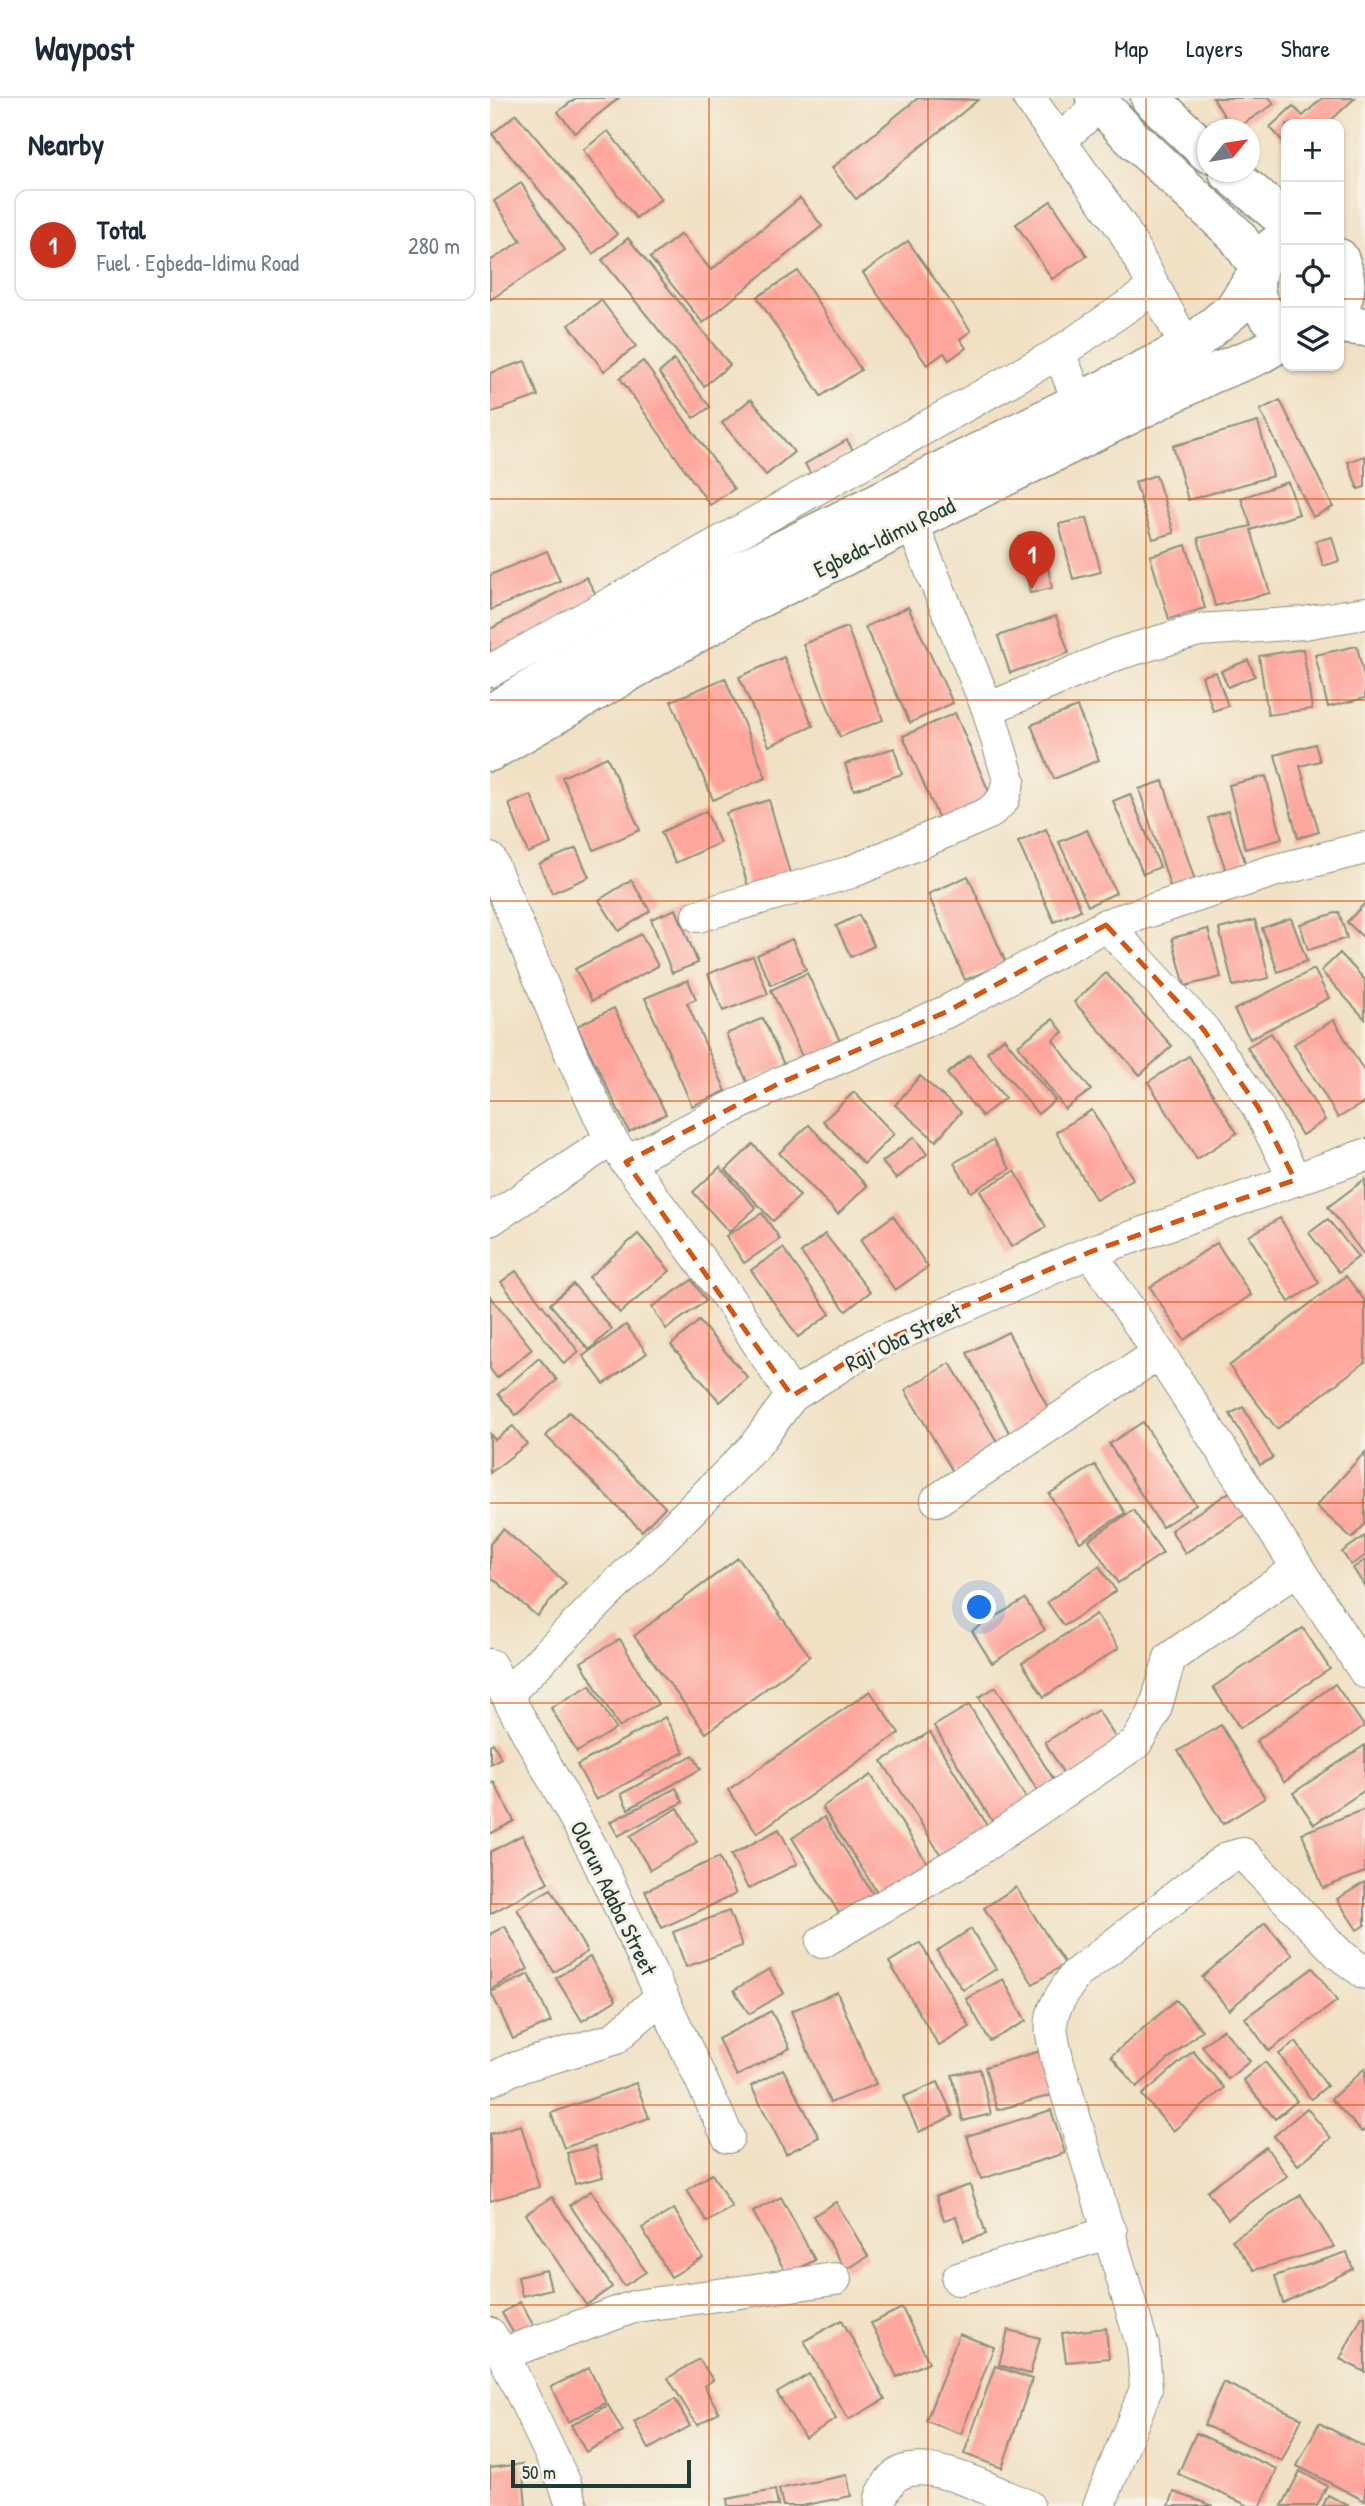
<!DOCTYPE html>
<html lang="en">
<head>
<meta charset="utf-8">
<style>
  :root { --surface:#fff; --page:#f6f6f7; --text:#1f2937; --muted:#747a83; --line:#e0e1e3; --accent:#c8321e }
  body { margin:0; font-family:"Patrick Hand",sans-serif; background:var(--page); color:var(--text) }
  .controls { position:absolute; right:21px; top:21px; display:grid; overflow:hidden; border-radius:14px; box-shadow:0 2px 5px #0004 }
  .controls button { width:63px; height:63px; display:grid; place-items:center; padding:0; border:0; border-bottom:2px solid var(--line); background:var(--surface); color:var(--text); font:35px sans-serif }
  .compass { position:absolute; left:707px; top:21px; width:63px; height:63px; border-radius:50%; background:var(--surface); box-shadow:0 2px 5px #0004; rotate:60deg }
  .scale { position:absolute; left:21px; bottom:18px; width:180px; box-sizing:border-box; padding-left:7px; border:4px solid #1f3d34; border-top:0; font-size:19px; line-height:24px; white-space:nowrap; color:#1f3d34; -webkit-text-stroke:5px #f7f3e8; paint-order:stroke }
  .you { position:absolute; left:490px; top:1510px; width:24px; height:24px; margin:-18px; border:5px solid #fff; border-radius:50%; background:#1a73e8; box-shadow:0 0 0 10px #1a73e833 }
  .badge { display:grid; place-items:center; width:46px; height:46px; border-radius:50%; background:var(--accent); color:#fff; font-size:23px; font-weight:700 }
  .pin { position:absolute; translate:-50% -58px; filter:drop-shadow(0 2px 4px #0008) }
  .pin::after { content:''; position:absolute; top:37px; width:24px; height:21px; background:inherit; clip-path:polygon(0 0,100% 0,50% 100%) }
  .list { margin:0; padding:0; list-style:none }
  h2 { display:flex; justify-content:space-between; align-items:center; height:91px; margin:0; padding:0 28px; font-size:30px }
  h2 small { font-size:23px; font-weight:400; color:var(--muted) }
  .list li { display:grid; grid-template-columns:46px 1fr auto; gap:21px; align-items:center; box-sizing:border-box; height:112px; margin:0 14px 14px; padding:0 14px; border:2px solid var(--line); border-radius:14px }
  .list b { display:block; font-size:26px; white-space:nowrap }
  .list p { margin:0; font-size:23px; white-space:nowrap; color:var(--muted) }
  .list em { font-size:23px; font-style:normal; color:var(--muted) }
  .icon { flex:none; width:38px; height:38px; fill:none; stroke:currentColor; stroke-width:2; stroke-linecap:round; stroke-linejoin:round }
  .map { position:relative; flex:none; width:875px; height:2408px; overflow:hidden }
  header { display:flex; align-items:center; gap:42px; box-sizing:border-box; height:98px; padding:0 35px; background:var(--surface); border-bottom:2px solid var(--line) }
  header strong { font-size:33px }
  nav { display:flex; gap:38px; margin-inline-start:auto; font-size:24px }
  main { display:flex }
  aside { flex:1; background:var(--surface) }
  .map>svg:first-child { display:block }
</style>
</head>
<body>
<header>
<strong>Waypost</strong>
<nav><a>Map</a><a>Layers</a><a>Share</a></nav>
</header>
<main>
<aside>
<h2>Nearby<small></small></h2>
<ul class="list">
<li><span class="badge">1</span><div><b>Total</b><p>Fuel · Egbeda-Idimu Road</p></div><em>280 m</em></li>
</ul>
</aside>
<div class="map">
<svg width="875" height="2408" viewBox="0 0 875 2408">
  <rect width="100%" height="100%" fill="#f7f3e8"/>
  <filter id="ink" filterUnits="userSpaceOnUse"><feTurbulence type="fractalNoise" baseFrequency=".0143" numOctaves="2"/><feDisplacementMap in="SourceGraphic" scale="14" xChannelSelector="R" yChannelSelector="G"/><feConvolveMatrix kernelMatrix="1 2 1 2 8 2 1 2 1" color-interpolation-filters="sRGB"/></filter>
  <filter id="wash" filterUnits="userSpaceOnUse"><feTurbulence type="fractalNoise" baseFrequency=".00686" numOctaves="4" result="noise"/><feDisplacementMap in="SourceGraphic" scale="28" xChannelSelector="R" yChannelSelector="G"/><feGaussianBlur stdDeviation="1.57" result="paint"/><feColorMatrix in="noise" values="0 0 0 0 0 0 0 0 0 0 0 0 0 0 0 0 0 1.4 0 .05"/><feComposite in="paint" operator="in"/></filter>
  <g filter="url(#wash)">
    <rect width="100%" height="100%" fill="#f1e1c4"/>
    <g id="blocks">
      <g fill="#fea69c">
        <polygon points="86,0 129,0 85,35 68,14"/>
        <polygon points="428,0 488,2 366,101 342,70"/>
        <polygon points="723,0 780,0 784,6 743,32"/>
        <polygon points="832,0 865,0 837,26 796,26 796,47 780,29 803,8 813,18"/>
        <polygon points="26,16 127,136 103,156 2,36"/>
        <polygon points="118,33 171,101 146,120 93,52"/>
        <polygon points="31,85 75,152 0,202 0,163 31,143 4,103"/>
        <polygon points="310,100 332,128 213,225 160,160 191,136 221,172"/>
        <polygon points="561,103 597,158 562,181 526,126"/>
        <polygon points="138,140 240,267 214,288 112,162"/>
        <polygon points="418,143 481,233 470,241 476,250 459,262 454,255 437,267 373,175"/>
        <polygon points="308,173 371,272 331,298 267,199"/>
        <polygon points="111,202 146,248 114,273 79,227"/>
        <polygon points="184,262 220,309 204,320 169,275"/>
        <polygon points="35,263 48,298 0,315 0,275"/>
        <polygon points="153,263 244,391 220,407 130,280"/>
        <polygon points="261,301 304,354 276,377 232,325"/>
        <polygon points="790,302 843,409 823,419 770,312"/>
        <polygon points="768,324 783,378 698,402 683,348"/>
        <polygon points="357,342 363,353 321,377 315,366"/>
        <polygon points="875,358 875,389 868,391 858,364"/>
        <polygon points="666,377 684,435 663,441 645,384"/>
        <polygon points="798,384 809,416 761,432 780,495 725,508 708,440 761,428 751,400"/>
        <polygon points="597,420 611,474 583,481 569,426"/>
        <polygon points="551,434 562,490 540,495 529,439"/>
        <polygon points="842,439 849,463 833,468 826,443"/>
        <polygon points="696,447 715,510 679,521 660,458"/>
        <polygon points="57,453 70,483 0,512 0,477"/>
        <polygon points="96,479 108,500 0,559 0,531"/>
        <polygon points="418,509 463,605 420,625 375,529"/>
        <polygon points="566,518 579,555 520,575 508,538"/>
        <polygon points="357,529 393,622 350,639 313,546"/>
        <polygon points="867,548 875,583 875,600 838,609 825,557"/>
        <polygon points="813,551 822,611 778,617 769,558"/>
        <polygon points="294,559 323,628 279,648 249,579"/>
        <polygon points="758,562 765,578 738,589 731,573"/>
        <polygon points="726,574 738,608 723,613 712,578"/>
        <polygon points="235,580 276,680 223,702 181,603"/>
        <polygon points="587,609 609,662 564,681 541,627"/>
        <polygon points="465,615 503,703 451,726 413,638"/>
        <polygon points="825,646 830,663 810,668 829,734 808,740 785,657"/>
        <polygon points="404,650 412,676 364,692 355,666"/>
        <polygon points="117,659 150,732 104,752 72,679"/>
        <polygon points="776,678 792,741 755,751 739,687"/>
        <polygon points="673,683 707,789 683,797 649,691"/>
        <polygon points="640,696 670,769 653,776 623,703"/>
        <polygon points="41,697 61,746 38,755 19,706"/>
        <polygon points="279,702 303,786 261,798 236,715"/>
        <polygon points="216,713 230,745 185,765 171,734"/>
        <polygon points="738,713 756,767 736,773 718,720"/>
        <polygon points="556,731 591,812 564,824 528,744"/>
        <polygon points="597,732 626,795 598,808 569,744"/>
        <polygon points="86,750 99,779 62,795 49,766"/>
        <polygon points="478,778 516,865 475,882 438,796"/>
        <polygon points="141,782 160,813 129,833 109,802"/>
        <polygon points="875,805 875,841 857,824"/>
        <polygon points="186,811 208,865 182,875 161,821"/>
        <polygon points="849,814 857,840 818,852 810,826"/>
        <polygon points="369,817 384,848 361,859 346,828"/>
        <polygon points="801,820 817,863 788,874 772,830"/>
        <polygon points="765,822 779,880 743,888 729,831"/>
        <polygon points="718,831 731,879 695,888 682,840"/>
        <polygon points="151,836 168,868 102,903 85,871"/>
        <polygon points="302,841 316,871 281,887 267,857"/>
        <polygon points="850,855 875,882 875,921 831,873"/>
        <polygon points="263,858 278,896 233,913 218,876"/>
        <polygon points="824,871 839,900 760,941 744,912"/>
        <polygon points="317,875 351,945 314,963 281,892"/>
        <polygon points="616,875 682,948 650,977 584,904"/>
        <polygon points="198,882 206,901 197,905 236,993 202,1008 155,900"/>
        <polygon points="124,910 176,1016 139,1034 87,928"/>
        <polygon points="273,920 294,967 257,984 236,936"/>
        <polygon points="563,921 573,934 563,942 601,992 575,1011 528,947"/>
        <polygon points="844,922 875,975 875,1004 848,1020 804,946"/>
        <polygon points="781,935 835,1022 812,1037 757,949"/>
        <polygon points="514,940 565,1002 548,1016 497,954"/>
        <polygon points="480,957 515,1000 492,1018 457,976"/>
        <polygon points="699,958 747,1035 707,1061 658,984"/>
        <polygon points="430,978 471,1014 446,1043 405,1007"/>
        <polygon points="364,994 404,1036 374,1066 333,1023"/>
        <polygon points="602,1012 643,1081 606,1102 566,1034"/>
        <polygon points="319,1027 377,1088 348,1116 289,1055"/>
        <polygon points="424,1039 437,1056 406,1081 392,1064"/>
        <polygon points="503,1042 520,1071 481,1094 464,1065"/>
        <polygon points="263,1046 310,1098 283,1123 236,1072"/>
        <polygon points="230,1069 266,1110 239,1134 203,1094"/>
        <polygon points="525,1073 556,1129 521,1149 490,1093"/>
        <polygon points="875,1081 875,1158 838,1109"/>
        <polygon points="272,1115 290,1141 254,1165 236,1138"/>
        <polygon points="403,1118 438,1169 405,1192 370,1142"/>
        <polygon points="790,1120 829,1185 799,1204 759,1138"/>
        <polygon points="838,1121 868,1159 849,1174 819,1135"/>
        <polygon points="148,1136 180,1173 130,1215 99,1179"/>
        <polygon points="335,1136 380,1194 356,1213 311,1155"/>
        <polygon points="727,1145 761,1197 694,1242 660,1189"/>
        <polygon points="293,1150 340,1216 308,1239 261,1172"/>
        <polygon points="26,1173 89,1254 74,1266 11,1184"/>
        <polygon points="856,1178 875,1203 875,1264 787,1331 739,1268"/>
        <polygon points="202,1182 216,1203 176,1231 162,1209"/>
        <polygon points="83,1186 122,1231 99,1252 60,1206"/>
        <polygon points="0,1198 42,1251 7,1280 0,1271"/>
        <polygon points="209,1223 258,1280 230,1304 181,1247"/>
        <polygon points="136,1227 157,1255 114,1286 93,1258"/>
        <polygon points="518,1234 565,1323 524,1344 477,1255"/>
        <polygon points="49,1260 67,1282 26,1317 8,1296"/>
        <polygon points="460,1265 509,1347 463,1374 415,1292"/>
        <polygon points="753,1309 783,1360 770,1367 740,1316"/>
        <polygon points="79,1314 175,1409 152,1433 56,1338"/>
        <polygon points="653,1324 706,1407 672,1429 619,1346"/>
        <polygon points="23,1328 37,1346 0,1375 0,1336 5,1342"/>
        <polygon points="875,1354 875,1426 862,1440 826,1408"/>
        <polygon points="605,1367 635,1415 590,1444 559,1396"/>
        <polygon points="743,1392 758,1415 695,1455 681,1432"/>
        <polygon points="643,1412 673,1455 628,1485 599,1442"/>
        <polygon points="13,1431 76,1485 47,1518 0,1478 0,1446"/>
        <polygon points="875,1438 875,1458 861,1467 852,1454"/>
        <polygon points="248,1460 320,1558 216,1635 144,1538"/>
        <polygon points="875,1462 875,1489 863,1470"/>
        <polygon points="609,1468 626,1493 574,1528 557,1504"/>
        <polygon points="535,1501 555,1532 502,1565 482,1533"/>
        <polygon points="606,1516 629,1550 554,1599 532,1565"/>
        <polygon points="813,1530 840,1571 750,1630 723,1589"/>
        <polygon points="130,1541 168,1606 129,1629 91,1564"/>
        <polygon points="845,1586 874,1628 794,1684 766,1643"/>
        <polygon points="100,1587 126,1631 87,1654 61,1610"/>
        <polygon points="506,1589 567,1687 551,1698 489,1599"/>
        <polygon points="380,1593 409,1635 267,1735 238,1692"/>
        <polygon points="479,1607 539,1705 504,1726 444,1628"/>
        <polygon points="608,1612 632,1650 578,1683 555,1644"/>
        <polygon points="175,1619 194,1654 106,1702 87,1667"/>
        <polygon points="731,1627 775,1700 733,1726 688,1653"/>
        <polygon points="440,1634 499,1730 452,1759 392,1663"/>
        <polygon points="3,1645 11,1660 0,1666 0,1647"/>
        <polygon points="875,1647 875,1692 824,1726 803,1695"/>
        <polygon points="203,1657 211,1671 138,1711 131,1696"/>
        <polygon points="381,1677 439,1768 391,1800 332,1709"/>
        <polygon points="4,1684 24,1723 0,1736 0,1686"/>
        <polygon points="186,1690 193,1704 128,1738 120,1724"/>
        <polygon points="188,1710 207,1744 160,1772 140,1738"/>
        <polygon points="875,1711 875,1774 833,1790 812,1735"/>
        <polygon points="334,1719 385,1799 352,1820 302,1740"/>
        <polygon points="289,1731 307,1766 258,1791 241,1757"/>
        <polygon points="32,1737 58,1784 0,1816 0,1754"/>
        <polygon points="229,1759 246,1796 172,1830 155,1793"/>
        <polygon points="875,1784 875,1827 867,1832 847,1801"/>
        <polygon points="526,1789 575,1866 543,1886 494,1810"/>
        <polygon points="61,1791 97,1854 64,1874 27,1811"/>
        <polygon points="239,1813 252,1848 196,1869 183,1834"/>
        <polygon points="775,1825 803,1857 739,1912 712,1879"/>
        <polygon points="15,1828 38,1871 0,1892 0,1836"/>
        <polygon points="481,1831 506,1871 473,1892 447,1853"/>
        <polygon points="430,1845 480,1929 449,1948 399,1864"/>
        <polygon points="100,1859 126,1902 92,1923 66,1880"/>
        <polygon points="823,1870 847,1903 779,1953 755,1920"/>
        <polygon points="279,1871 294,1895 259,1916 244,1892"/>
        <polygon points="39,1876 61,1924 23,1941 1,1894"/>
        <polygon points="513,1881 536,1923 500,1943 476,1901"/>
        <polygon points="347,1894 386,1986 340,2005 301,1913"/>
        <polygon points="686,1902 712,1932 647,1989 621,1958"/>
        <polygon points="281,1913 300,1950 247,1978 228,1941"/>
        <polygon points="733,1931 760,1963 738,1981 712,1948"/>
        <polygon points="806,1944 837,1988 821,2001 789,1956"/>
        <polygon points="554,1952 566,1996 507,2012 495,1969"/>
        <polygon points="703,1953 734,1990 683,2033 652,1997"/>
        <polygon points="775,1964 807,2003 785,2021 753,1982"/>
        <polygon points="875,1970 875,2031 872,2034 841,2001"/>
        <polygon points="293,1971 329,2039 296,2056 261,1988"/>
        <polygon points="490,1971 501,2016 473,2023 462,1977"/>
        <polygon points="448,1984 463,2018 429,2034 413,1999"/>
        <polygon points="146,1985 159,2020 74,2050 61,2015"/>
        <polygon points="817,2010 841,2040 808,2067 784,2038"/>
        <polygon points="561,2012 575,2055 491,2081 477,2038"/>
        <polygon points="31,2027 49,2089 0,2103 0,2036"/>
        <polygon points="105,2048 113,2079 85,2086 77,2055"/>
        <polygon points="776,2049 797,2078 738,2121 717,2093"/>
        <polygon points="222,2076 242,2109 217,2124 197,2092"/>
        <polygon points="480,2087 496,2136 474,2143 466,2118 454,2122 446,2098"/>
        <polygon points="101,2093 156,2174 134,2188 80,2107"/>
        <polygon points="811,2097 844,2149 764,2172 742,2142"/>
        <polygon points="62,2099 122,2189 96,2207 36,2116"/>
        <polygon points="291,2099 325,2162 297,2177 263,2114"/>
        <polygon points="346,2104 378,2158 356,2172 323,2118"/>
        <polygon points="184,2111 213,2160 181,2179 152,2130"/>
        <polygon points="857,2154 863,2171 793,2205 785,2178"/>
        <polygon points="56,2172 61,2191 32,2198 28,2179"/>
        <polygon points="30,2204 45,2230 26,2240 12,2215"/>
        <polygon points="412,2210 439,2264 407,2279 381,2225"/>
        <polygon points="872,2218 875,2219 875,2274 850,2261"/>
        <polygon points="352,2222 395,2301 358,2322 314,2243"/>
        <polygon points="616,2230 619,2260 576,2264 572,2235"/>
        <polygon points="518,2232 550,2240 540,2276 509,2267"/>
        <polygon points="469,2236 504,2249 471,2336 436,2323"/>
        <polygon points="209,2261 223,2282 214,2288 229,2314 207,2327 178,2280"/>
        <polygon points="505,2268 542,2281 512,2370 474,2356"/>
        <polygon points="99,2270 116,2305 78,2324 61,2289"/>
        <polygon points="319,2276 346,2321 315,2340 287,2295"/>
        <polygon points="733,2284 812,2320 792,2363 714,2327"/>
        <polygon points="185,2301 200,2328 159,2351 144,2324"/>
        <polygon points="118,2307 133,2334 96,2354 81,2327"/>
        <polygon points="829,2325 875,2349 875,2403 807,2368"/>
        <polygon points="706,2335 787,2371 771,2408 759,2408 688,2376"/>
        <polygon points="32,2366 36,2408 0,2408 0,2370"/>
        <polygon points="810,2373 837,2388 827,2408 792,2408"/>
        <polygon points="357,2377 361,2398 311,2408 293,2408 289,2391"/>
        <polygon points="285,2392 288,2408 238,2408 237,2401"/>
        <polygon points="684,2394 724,2408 679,2408"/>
        <polygon points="838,2397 859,2408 833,2408"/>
      </g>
    </g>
  </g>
  <g filter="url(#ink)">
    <use href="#blocks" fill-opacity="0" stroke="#888f7c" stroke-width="2"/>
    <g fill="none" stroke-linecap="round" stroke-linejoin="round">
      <defs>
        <g id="minor">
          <polyline points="539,0 633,131 697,250"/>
          <polyline points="570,42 611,6"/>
          <polyline points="569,255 589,304"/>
          <polyline points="0,573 569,255 664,190"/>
          <polyline points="498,611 627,556 709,532 814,525 875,515"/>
          <polyline points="0,761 81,956 121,1042 244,1208 302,1298"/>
          <polyline points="208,818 361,774 499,715 513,702 519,682 498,611 422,426"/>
          <polyline points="616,827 713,931 768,1009 805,1082"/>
          <polyline points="136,1064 290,985 456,914 616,827 783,773 875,750"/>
          <polyline points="0,1122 121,1042"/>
          <polyline points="600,1154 669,1255 875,1574"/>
          <polyline points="447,1402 669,1255"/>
          <polyline points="0,1567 104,1754 238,2039"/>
          <polyline points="17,1596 263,1350 302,1298 384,1247 600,1154 875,1057"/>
          <polyline points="332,1844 479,1758 646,1645 664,1615 680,1560 807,1471"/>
          <polyline points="0,1982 22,1971 124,1941 172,1898"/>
          <polyline points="468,2181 621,2134"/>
          <polyline points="0,2236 13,2256 75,2386 82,2408"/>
          <polyline points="13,2256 146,2208 345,2181"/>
          <path d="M391,2408C389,2400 393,2395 397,2388C419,2346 505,2395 538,2408"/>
          <path d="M609,2408L656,2291L653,2249L568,1965C557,1919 558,1917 585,1877L718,1774L738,1760L753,1756L849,1856L875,1875"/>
        </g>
        <g id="major">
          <polyline points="605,0 643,41 746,137 767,167"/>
          <polyline points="660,0 718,55"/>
          <polyline points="738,74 796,123"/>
          <path d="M796,141C757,157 753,214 796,229"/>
          <path d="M849,160C856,177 859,193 849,209"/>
          <polyline points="849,226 875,229"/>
          <polyline points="0,616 62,578 248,474 697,250 743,212 764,181"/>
          <polyline points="0,654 254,508 724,275 769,257 796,241"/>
        </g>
      </defs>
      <use href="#minor" stroke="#888f7c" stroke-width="34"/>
      <use href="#major" stroke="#888f7c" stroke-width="41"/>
      <use href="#minor" stroke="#fff" stroke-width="32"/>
      <use href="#major" stroke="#fff" stroke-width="38"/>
    </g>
  </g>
  <path fill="none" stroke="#d45610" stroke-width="5" stroke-dasharray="14 9" stroke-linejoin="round" d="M616,827L713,931L768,1009L805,1082L600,1154L384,1247L302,1298L136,1064L290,985L456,914Z"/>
  <path fill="none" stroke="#d45610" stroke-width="2" stroke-opacity="0.55" d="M219,0V2408M438,0V2408M656,0V2408M0,201H796M849,201H875M0,401H875M0,602H875M0,803H875M0,1003H875M0,1204H875M0,1405H875M0,1605H875M0,1806H875M0,2007H875M0,2207H875"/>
  <g text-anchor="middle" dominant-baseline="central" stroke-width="6" stroke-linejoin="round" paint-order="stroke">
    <g font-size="23" fill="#1f3d34" stroke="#f7f3e8">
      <text transform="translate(394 439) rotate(-26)">Egbeda-Idimu Road</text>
      <text transform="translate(413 1239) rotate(-26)">Raji Oba Street</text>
      <text transform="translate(124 1800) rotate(64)">Olorun Adaba Street</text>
    </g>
  </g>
</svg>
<div class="controls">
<button>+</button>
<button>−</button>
<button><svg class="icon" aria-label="locate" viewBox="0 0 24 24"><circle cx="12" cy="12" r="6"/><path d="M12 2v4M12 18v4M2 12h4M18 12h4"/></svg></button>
<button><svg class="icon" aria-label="layers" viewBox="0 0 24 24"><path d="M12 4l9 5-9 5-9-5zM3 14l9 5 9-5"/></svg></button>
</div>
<svg class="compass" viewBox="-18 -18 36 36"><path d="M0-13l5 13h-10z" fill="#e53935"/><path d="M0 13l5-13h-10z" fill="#747a83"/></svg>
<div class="scale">50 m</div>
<div class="you"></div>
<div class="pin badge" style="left:542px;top:491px">1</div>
</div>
</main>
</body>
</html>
